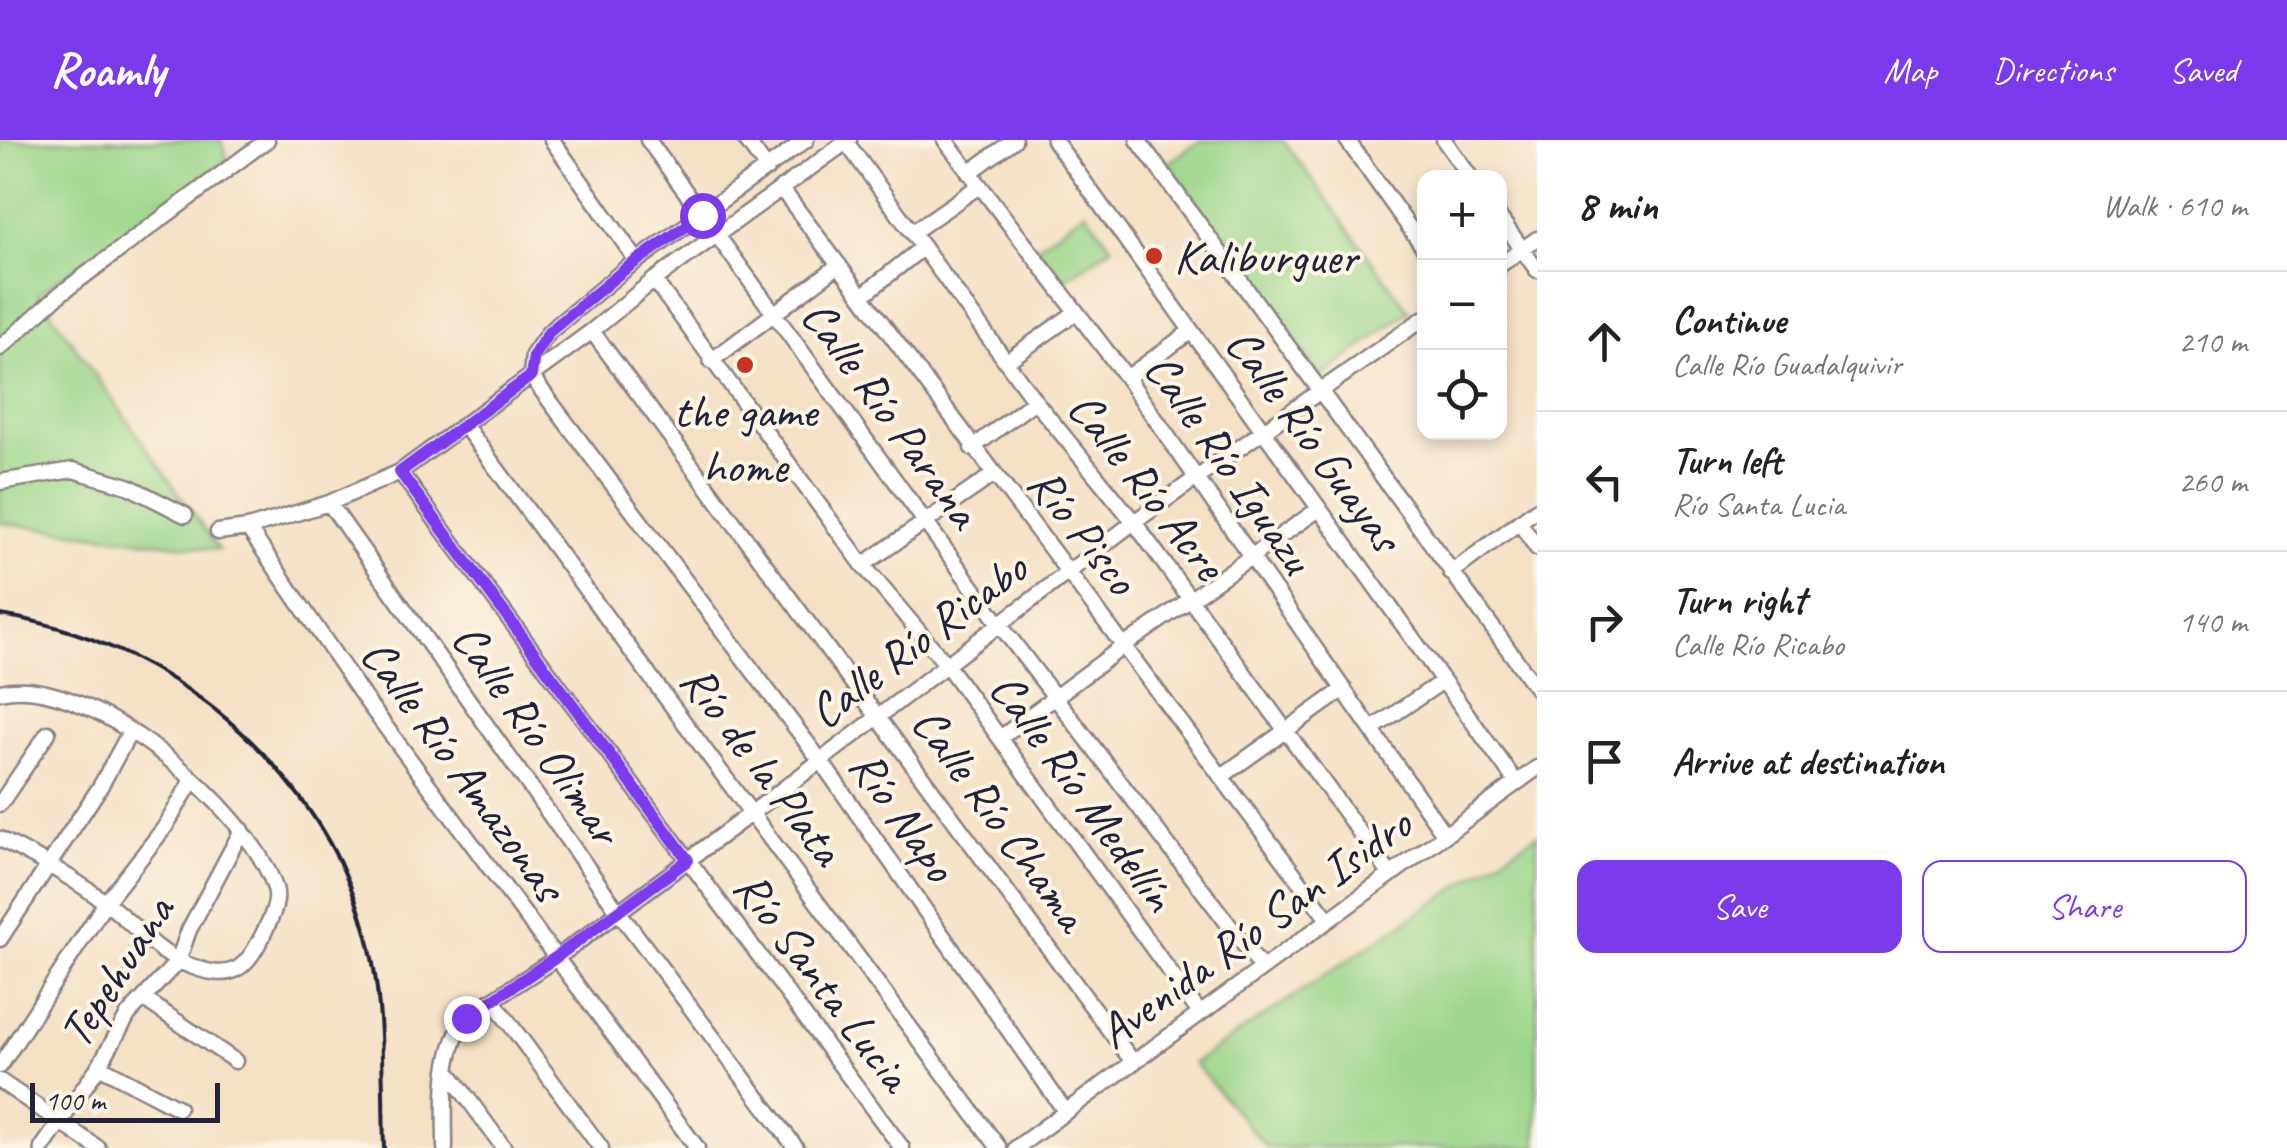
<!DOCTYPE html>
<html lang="en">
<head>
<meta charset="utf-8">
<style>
  :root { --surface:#fff; --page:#f6f6f6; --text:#222; --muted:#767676; --line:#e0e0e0; --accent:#7c3aed }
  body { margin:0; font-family:Caveat,sans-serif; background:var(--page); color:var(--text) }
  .controls { position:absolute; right:30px; top:30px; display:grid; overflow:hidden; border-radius:20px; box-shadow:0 5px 15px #0003 }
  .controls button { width:90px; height:90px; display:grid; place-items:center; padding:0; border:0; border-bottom:2px solid var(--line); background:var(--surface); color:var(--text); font:50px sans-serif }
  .scale { position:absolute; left:30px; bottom:25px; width:190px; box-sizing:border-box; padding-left:10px; border:5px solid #22223b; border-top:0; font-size:28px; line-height:35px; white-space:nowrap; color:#22223b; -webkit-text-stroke:8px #fcf5e5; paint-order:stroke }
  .stop { position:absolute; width:30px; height:30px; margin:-22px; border:8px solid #7c3aed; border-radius:50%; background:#fff }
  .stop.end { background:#7c3aed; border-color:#fff; box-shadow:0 2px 10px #0008 }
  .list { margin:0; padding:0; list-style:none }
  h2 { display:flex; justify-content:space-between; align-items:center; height:130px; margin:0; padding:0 40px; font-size:42px }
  h2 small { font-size:32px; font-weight:400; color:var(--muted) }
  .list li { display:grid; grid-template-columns:65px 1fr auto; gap:30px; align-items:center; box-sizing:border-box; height:140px; padding:0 40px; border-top:2px solid var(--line) }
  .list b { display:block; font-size:38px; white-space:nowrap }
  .list p { margin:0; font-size:32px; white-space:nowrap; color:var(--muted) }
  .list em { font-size:32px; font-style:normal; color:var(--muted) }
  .actions { display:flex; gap:20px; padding:30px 40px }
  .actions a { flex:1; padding:22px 0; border:2px solid var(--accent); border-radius:20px; text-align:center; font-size:35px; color:var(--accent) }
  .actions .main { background:var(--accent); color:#fff }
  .icon { flex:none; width:55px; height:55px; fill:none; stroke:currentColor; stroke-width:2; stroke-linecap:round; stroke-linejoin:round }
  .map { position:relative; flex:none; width:1537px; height:1008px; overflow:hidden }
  header { display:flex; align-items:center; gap:60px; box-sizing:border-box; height:140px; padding:0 50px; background:var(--accent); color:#fff }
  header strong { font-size:48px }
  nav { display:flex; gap:55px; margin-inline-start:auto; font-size:35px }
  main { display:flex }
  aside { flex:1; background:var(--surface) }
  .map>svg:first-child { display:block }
</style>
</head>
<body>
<header>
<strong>Roamly</strong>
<nav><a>Map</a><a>Directions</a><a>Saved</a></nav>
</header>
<main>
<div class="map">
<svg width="1537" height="1008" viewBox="0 0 1537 1008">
  <rect width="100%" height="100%" fill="#fcf5e5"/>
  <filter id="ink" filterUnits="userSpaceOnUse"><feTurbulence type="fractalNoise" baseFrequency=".01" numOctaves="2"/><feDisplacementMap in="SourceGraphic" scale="20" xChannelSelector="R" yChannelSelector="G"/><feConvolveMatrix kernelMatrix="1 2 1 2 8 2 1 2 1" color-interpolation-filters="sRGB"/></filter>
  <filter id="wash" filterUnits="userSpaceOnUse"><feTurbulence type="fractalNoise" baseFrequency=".0048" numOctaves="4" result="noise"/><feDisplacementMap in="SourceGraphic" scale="40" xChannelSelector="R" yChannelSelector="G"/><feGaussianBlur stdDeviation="2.25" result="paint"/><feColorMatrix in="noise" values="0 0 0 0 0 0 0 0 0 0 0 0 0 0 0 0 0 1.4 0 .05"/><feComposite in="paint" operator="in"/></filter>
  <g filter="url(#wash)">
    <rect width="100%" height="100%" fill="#f4e0c4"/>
    <!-- green -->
    <path fill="#9cd68a" stroke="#5f7c62" stroke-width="2.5" d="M0 0H221L228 20 38 154 219 410 0 383Z
      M1201 0H1283L1409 171 1321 238 1168 23Z
      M1085 71 1112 107 1063 141 1037 107Z
      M1537 694V1008H1267L1194 923Z"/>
  </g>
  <g filter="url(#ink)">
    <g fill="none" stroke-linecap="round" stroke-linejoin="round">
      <defs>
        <path id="minor" d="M552 0 637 121
          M648 0 1000 485 1261 827
          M746 0 767 29
          M806 0 624 130 549 192 533 215 531 236 820 620 1065 971
          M945 0 1127 238 1444 694
          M1054 0 1516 642
          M1138 0 1537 549
          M1347 0 1424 108
          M1444 0 1471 38
          M846 2 1035 261 1134 382 1390 734
          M969 33 1014 0
          M781 48 1327 778
          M1500 78 1537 130
          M913 92 979 46
          M1500 125 1537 99
          M654 140 863 425 946 524 1199 872
          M862 156 923 107
          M592 191 1133 922
          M0 208 60 154 267 0
          M711 221 839 125
          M1007 221 1075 173
          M1127 238 1191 191
          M465 286 999 1008
          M972 308 1035 261
          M400 332 902 1008
          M0 342 73 330 128 346 185 375
          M329 363 618 771 796 1008
          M1519 382 1537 408
          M248 388 365 559 697 1008
          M218 392 248 388 329 363 400 332 592 191 654 140 849 0
          M863 425 993 335
          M1451 433 1537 369
          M0 552C87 531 249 668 275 748 279 760 273 773 268 784 246 831 234 845 181 822 156 811 132 783 110 766 76 739 38 718 0 699
          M1372 589 1443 541
          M1000 598 1125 505 1319 369
          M1222 636 1344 549
          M0 664 48 593
          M0 799 100 647 130 592
          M144 859 235 921
          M493 861 601 1008
          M0 926 106 762 165 687 193 639
          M99 926 178 968
          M447 930 504 1008
          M0 941 98 1008
          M42 1008 99 926 128 875 178 821 189 790 242 690
          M445 1008C445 966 440 913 467 877L555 819 753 672 1134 382 1424 178
          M1016 1008 1537 628"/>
      </defs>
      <!-- minor casing -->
      <use href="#minor" stroke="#8b8180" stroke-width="19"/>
      <!-- minor -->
      <use href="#minor" stroke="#fff" stroke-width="14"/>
      <!-- rail -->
      <path stroke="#22223b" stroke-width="4" d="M0 475C165 499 320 626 365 789 385 859 382 936 384 1008"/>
    </g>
  </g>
  <g fill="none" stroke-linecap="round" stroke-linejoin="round" filter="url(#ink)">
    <!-- route -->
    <path stroke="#7c3aed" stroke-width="12" d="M466 878 555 818 688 720 400 332 531 236 534 215 549 192 624 130 702 75"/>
  </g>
  <!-- markers -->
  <g fill="#c8321e" stroke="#fcf5e5" stroke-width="4">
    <circle cx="1154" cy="116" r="10"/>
    <circle cx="745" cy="225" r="10"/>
  </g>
  <g text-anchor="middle" stroke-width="8" stroke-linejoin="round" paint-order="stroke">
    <!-- poi labels -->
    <g font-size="48" fill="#22223b" stroke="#fcf5e5" text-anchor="start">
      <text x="1174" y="133">Kaliburguer</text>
      <text x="745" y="287" text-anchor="middle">the game<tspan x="745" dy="55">home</tspan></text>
    </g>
    <!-- street labels -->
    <g font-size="48" fill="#22223b" stroke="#fcf5e5">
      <text transform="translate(892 273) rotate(54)" y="17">Calle Río Parana</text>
      <text transform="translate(1315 299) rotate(54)" y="17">Calle Río Guayas</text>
      <text transform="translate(1230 322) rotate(55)" y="17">Calle Río Iguazu</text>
      <text transform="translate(1148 345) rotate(52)" y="17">Calle Río Acre</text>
      <text transform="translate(1084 390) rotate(52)" y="17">Río Pisco</text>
      <text transform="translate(917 499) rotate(-37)" y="17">Calle Río Ricabo</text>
      <text transform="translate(538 593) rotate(55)" y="17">Calle Río Olimar</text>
      <text transform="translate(763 624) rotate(53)" y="17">Río de la Plata</text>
      <text transform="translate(464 629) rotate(54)" y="17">Calle Río Amazonas</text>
      <text transform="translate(1084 651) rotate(54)" y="17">Calle Río Medellín</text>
      <text transform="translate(904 675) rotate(55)" y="17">Río Napo</text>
      <text transform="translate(1001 678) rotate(54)" y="17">Calle Río Chama</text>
      <text transform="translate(1254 787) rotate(-36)" y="17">Avenida Río San Isidro</text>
      <text transform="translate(115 831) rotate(-57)" y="17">Tepehuana</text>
      <text transform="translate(824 840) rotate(53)" y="17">Río Santa Lucia</text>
    </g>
  </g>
</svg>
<div class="controls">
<button>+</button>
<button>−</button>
<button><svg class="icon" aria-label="locate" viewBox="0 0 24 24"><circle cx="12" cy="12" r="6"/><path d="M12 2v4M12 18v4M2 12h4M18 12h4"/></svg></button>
</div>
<div class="scale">100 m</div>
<div class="stop" style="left:702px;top:75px"></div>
<div class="stop end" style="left:466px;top:878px"></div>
</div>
<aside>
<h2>8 min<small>Walk · 610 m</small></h2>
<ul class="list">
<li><svg class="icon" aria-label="ahead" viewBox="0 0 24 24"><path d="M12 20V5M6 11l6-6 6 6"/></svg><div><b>Continue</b><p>Calle Río Guadalquivir</p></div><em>210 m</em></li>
<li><svg class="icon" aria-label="left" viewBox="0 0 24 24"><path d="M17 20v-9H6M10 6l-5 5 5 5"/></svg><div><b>Turn left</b><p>Río Santa Lucia</p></div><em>260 m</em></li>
<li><svg class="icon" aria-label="right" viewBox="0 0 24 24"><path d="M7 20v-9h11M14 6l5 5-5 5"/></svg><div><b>Turn right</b><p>Calle Río Ricabo</p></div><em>140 m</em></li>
<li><svg class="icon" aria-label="arrive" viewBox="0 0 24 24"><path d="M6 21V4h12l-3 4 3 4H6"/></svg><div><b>Arrive at destination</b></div></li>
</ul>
<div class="actions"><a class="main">Save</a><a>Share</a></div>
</aside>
</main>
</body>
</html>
